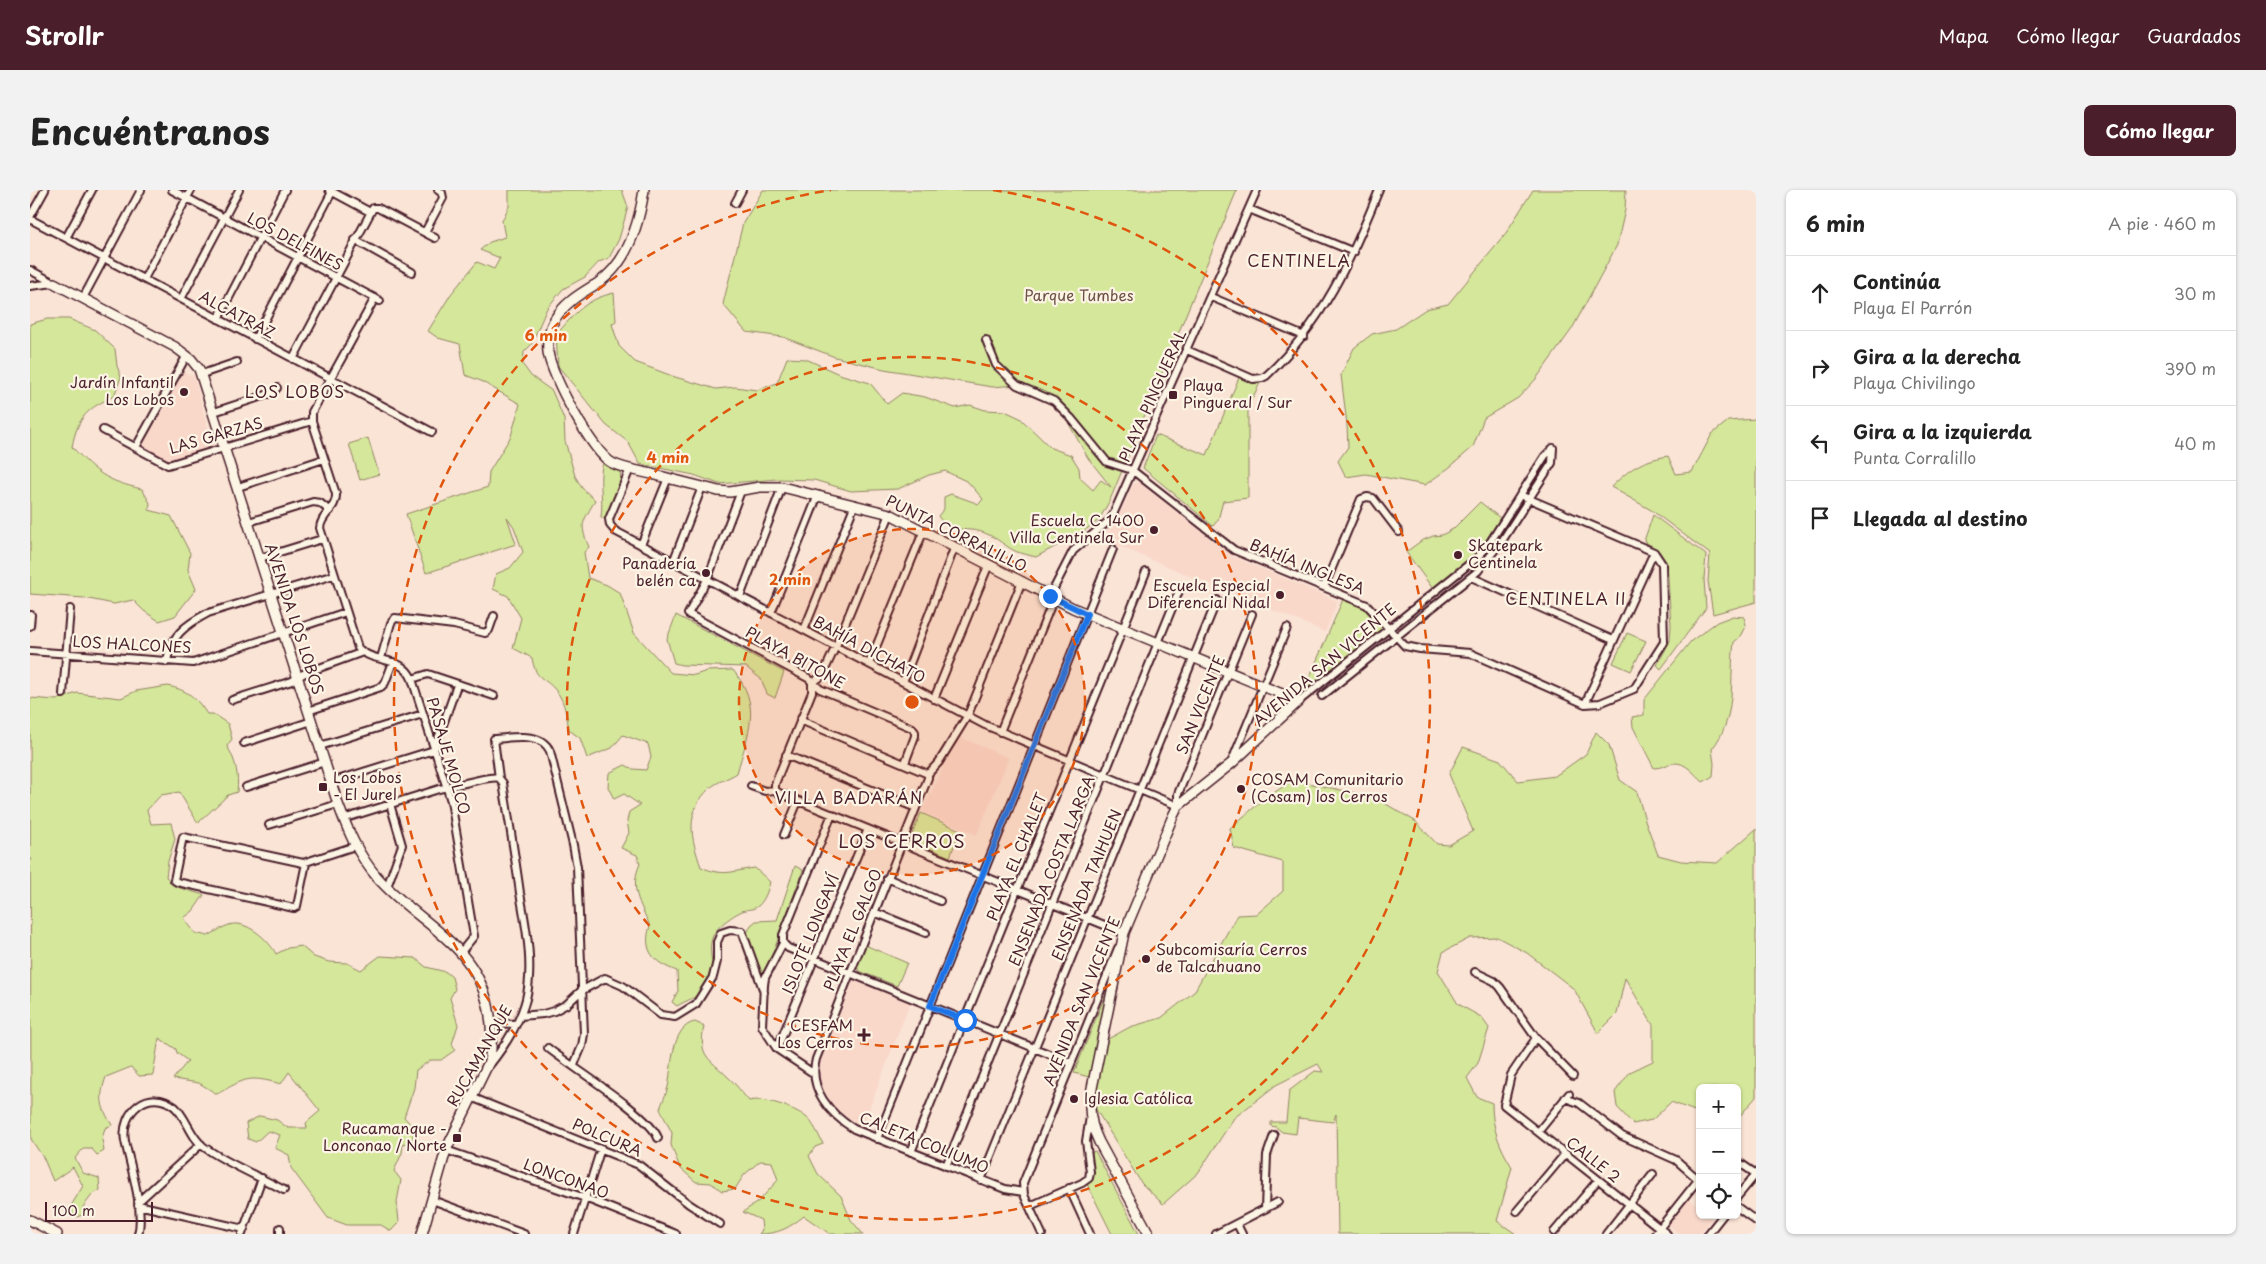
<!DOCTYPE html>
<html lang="es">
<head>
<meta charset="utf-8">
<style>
  :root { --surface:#fff; --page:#f2f2f2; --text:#222; --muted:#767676; --line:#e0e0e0; --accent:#4a1f2b }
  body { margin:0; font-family:"Playpen Sans",sans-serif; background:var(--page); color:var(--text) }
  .controls { position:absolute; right:15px; bottom:15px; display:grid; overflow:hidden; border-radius:8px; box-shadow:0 1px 4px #0004 }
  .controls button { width:45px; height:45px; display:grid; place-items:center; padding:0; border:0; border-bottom:1px solid var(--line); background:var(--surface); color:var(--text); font:25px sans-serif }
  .scale { position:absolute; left:15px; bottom:12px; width:108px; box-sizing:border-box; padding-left:5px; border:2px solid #4a1f2b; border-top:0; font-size:14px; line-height:18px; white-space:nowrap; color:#4a1f2b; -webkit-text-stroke:4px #fcf5e5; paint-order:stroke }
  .stop { position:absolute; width:15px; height:15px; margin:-11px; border:4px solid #1a73e8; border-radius:50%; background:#fff }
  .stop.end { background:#1a73e8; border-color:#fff; box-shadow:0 1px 5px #0008 }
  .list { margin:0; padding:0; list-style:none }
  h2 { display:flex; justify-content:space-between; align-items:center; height:65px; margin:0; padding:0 20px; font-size:21px }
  h2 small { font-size:16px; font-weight:400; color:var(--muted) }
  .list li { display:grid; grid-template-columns:32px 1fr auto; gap:15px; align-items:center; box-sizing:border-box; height:75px; padding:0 20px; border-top:1px solid var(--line) }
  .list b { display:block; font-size:19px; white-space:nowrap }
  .list p { margin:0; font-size:16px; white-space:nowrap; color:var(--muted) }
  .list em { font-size:16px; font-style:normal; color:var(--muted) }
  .icon { flex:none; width:28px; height:28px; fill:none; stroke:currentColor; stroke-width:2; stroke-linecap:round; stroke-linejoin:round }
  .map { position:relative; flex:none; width:1726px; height:1044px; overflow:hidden; border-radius:8px }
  header { display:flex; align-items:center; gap:30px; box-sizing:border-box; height:70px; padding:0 25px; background:var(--accent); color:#fff }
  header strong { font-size:24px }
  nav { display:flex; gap:28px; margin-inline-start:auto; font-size:18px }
  .intro { display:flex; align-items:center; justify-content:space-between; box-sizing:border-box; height:120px; padding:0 30px }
  h1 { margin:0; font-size:35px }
  .button { padding:12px 22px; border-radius:8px; background:var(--accent); color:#fff; font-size:18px; font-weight:700 }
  main { display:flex; gap:30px; padding:0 30px }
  aside { flex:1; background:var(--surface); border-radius:8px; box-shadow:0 1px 4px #0004 }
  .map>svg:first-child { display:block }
</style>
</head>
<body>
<header>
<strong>Strollr</strong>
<nav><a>Mapa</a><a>Cómo llegar</a><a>Guardados</a></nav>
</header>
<div class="intro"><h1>Encuéntranos</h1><a class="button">Cómo llegar</a></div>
<main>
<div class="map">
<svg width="1726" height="1044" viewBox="0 0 1726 1044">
  <rect width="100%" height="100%" fill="#fae4d5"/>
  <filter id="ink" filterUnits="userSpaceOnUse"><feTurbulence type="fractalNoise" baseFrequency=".02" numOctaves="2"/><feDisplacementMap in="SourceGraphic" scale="10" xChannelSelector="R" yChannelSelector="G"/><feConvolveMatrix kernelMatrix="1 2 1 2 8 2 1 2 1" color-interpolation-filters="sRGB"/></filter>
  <g filter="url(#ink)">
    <!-- built -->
    <path fill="#f9d8ca" d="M152 181 164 186 183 256 137 272 111 258Z
      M1108 292 1204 367 1308 411 1295 442 1086 355 1073 346 1085 334 1103 294Z
      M930 547 979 568 947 645 891 622 920 563Z
      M822 789 880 813 832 937 820 931 802 915 788 890 787 877Z
      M1658 1008 1670 1018V1025H1679L1682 1028 1669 1044H1649L1637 1034Z"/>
    <!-- green -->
    <path fill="#d5e79b" stroke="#908363" d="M479 0H592L598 17 589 49 579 68 569 72 555 87 533 99 517 118 501 155 494 162 493 175 501 186 522 201 534 229 535 251 545 286 552 298 565 310C554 332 548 332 559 357L554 362 558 388 577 395 590 403 604 443 641 483 665 485 677 481 703 480C733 516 718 543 707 583 698 589 688 591 680 598 654 622 661 648 671 677 694 687 702 681 725 678L740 692C738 700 735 710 728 716 724 720 715 719 710 722 702 726 691 734 686 741 671 760 693 785 677 799 668 807 657 810 647 816L642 812 648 801 647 781C624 773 612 761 620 736 610 713 599 698 610 674L607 665 591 658 599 643 597 631 599 622 610 615 594 604 584 609 578 597 579 583 595 575 603 579 616 580 621 567 618 554 593 545 582 558 557 568 550 548 539 540C537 528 535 512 527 502 515 486 506 492 502 468L483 458 491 428 478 406 463 399 466 384 480 378 493 362 484 337 477 327 486 354 396 383 376 324 458 297 459 282 481 246 490 214 451 191 435 185 430 154 408 148 398 141 421 104 447 72 464 79 470 68 450 60 460 52 475 47 472 31 479 16Z
      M733 0H1207L1080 310 1069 330 1054 341 1006 367C1000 365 993 364 987 362 976 357 967 348 957 344 938 335 921 346 908 326L914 319V307L921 304 949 314 953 309 938 292 915 281 899 285 868 299 821 301 784 290 747 289 689 294 664 285 610 274 598 252 576 235 528 176 526 145C545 123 556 109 584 103L586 131 582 134 589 156 605 172 645 187 686 199 705 197 727 200 747 193 757 168 776 169 809 184 840 193 857 214 872 203 895 207 925 218 940 215 955 220 975 221 990 228 1021 258 1041 265 1049 278 1050 288 1063 300 1071 290 1081 297 1058 268 1025 209 987 195 962 197 854 179 805 167 753 147 716 142 693 114 713 33Z
      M1503 0H1596L1595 20 1587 55 1542 139 1506 189 1488 208 1454 228 1443 257 1420 277 1395 295 1336 284 1316 287 1308 271 1318 257 1317 235 1311 185 1324 158 1342 144 1366 139 1396 119 1418 114 1474 46Z
      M17 129H39L65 140 85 159 87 176 91 187 84 206C57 219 48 226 42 257 67 283 76 291 112 299L120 313 119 320 141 326 160 363 158 380 166 399 145 426 129 431 114 421 103 410 84 414 54 408 0 404V134Z
      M1210 185 1230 193 1218 217V308L1193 311 1188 330 1183 336 1113 278 1126 245 1177 265Z
      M1726 229V412L1683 424 1678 391 1680 364 1621 320 1581 297C1601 278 1610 271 1638 266L1646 284 1662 282 1682 244 1698 231Z
      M338 248 349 284 330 290 319 254Z
      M574 271 590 281 591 291 575 329 571 327C574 309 567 285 574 271Z
      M1450 312 1470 328 1451 358 1403 399 1376 362 1391 351 1403 346 1412 345 1423 339Z
      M1623 325 1676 365 1674 389 1676 418 1631 479 1627 475 1640 451 1641 435 1637 373 1629 361 1614 351Z
      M1314 407 1342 420 1356 438 1272 505Z
      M646 425 754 482 745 508 737 504 731 489 716 477 652 475 644 473 637 449Z
      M1703 426 1714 427 1716 435 1709 448 1704 452C1699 491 1708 526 1682 559L1684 574 1683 586 1673 592C1664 584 1656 572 1644 573 1637 574 1632 578 1624 578L1603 537 1602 527 1614 525V510L1661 451 1687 432Z
      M1597 443 1616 451 1601 481 1583 473Z
      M138 496C157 500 166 507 177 524H183L198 534 202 549 197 556C206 571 209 585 207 602L198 605 168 633 149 602 131 605 117 620 121 634 141 633 145 649 138 671 136 687 150 698 174 705 163 721 154 728 165 743 178 746C184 743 192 737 199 735 216 729 239 750 246 764L258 758 271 756 284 767 299 772 317 773 331 780 350 766 385 768 396 777 416 782 422 787 425 799 420 808 428 835 422 854 425 860 411 870H401L386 880 384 898 374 927 384 938 382 955 373 953 372 963 364 981 371 990 367 1012 369 1032 361 1041 351 1035H317L298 1028 261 978 259 965 245 958 250 945 238 941 226 952 218 949 216 933 230 926 247 930 258 938H277L276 933 290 921 259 882 251 894C218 885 216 888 187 904L169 893 143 889 158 871 147 863 146 859 129 848 123 885 109 886 101 877 76 887C69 907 70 916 82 935L75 938 72 949 74 961 67 965 62 959H53L45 968 53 983 69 988 70 1000 62 1005 53 1017V1025L46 1027 39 1019 53 996 43 977 23 991 14 969 1 949 0 508 26 510 47 503 91 508 106 501Z
      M1566 542 1579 555 1590 590 1607 602 1615 630 1628 665 1651 671 1687 673 1726 639V907L1709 927 1707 898H1670V923L1641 912 1622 930 1603 934 1587 917 1585 902 1600 882 1623 871V835L1595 788 1587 824 1568 843 1544 799 1497 763 1467 747 1440 748 1413 762 1408 781 1428 814 1451 827 1459 838 1448 873 1437 888 1447 907 1462 913C1462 938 1469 956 1482 977L1467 1031 1486 1044H1308L1306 924 1303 932 1268 928 1266 944 1252 942 1246 937 1241 936V932H1256L1259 901 1285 881 1293 882 1288 874 1246 895 1204 928 1168 983 1133 1014 1112 994 1060 910 1078 849 1100 837 1131 828 1164 802 1207 725 1227 724 1253 701V672L1204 658 1200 638 1233 610 1263 590 1344 607 1385 631 1407 654 1419 655 1443 641 1419 584 1433 557 1470 570 1488 591 1525 586 1556 564Z
      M891 623 930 640 920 667 882 651 881 647Z
      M765 676 773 680 735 785H730L724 764 720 760 716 745 721 735 726 731 747 730Z
      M835 755 877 773 867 796 829 781 827 776Z
      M1079 796 1059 887 1044 883Z
      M665 832 674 836C668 867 679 868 698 887 706 894 712 903 719 911 734 907 763 917 776 927 783 932 789 946 793 954L785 957 779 966 788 984 811 1006 821 1030 833 1044H800L774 1026C759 1038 748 1044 729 1044L732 1040 731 1030 713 1022 729 1011 748 990 742 972 730 971 714 985 705 999 692 1001 681 993 666 992 650 978 641 955 642 943 630 919C632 912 636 905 638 897 642 878 641 836 665 832Z
      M1065 961 1109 1044H1082L1057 994C1067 984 1063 976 1060 963Z"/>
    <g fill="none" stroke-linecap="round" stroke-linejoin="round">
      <defs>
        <path id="street" d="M142 0 350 111
          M299 0 340 22
          M705 13 712 0
          M1219 19 1324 62
          M0 27 15 0
          M0 29 402 242
          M395 42 413 8 412 3 408 0
          M36 48 62 0
          M325 50 382 82
          M0 80 24 93
          M114 89 161 0
          M0 96 24 93
          M1181 107 1274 146
          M53 108 111 0
          M345 108 282 222V231L306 304C307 319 291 324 290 338L328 458C343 474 372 465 382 489L421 611 444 746 431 762
          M151 109 209 0
          M188 129 255 0
          M225 149 302 2
          M956 150 966 175 987 195 1024 211 1041 228 1077 272 1102 280 1204 360 1337 415 1375 456 1390 459 1440 463 1555 514 1570 513 1604 499 1634 452 1632 374 1624 362 1490 305
          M1157 160 1223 189 1232 188 1236 186C1293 133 1321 70 1349 0
          M263 169 343 18H348L405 48
          M172 184 207 172
          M184 222 242 203 247 198
          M73 240 138 275 282 231
          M106 257 157 165
          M600 279 579 329 580 335 585 341 955 535 1148 616
          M208 297 294 269
          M711 301 677 390 658 424 778 488 790 499 882 538 885 542V546L875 573
          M219 332 283 312 290 313 300 321
          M611 355 638 288
          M230 368 292 349
          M643 372 672 297
          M1441 387 1583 450
          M992 391 938 525 909 572 898 584V588L786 869C778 899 800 924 824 939L975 999 993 1002
          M1294 397 1331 309 1337 307 1343 308 1369 342
          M1020 406 1043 361 1081 329 1227 0
          M710 407 752 297
          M741 423 788 305
          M0 436 1 425
          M774 440 825 314
          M0 461 163 473 316 422
          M351 468 361 433 365 428 424 435 455 443 459 440 464 426
          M137 472C140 446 155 435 178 423L304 385
          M839 474 894 340
          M382 489 398 484 464 506
          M873 492 925 356
          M782 493 792 486 806 456 860 324
          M33 504 40 419
          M1292 506 1448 381 1472 351 1522 273 1523 258
          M904 509 959 374
          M202 510 262 491 273 484 333 462
          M1269 511 1448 367 1459 354 1515 266 1523 258
          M1555 514 1624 362
          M278 521 351 497 355 493 363 472
          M770 530 898 584
          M970 542 1024 408
          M214 553 282 531
          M290 556 393 524
          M756 565 886 618
          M1202 571 1257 438
          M301 592 404 560 427 495
          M721 596 735 601 745 600 749 603 1094 743 1093 746
          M216 597 295 572
          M745 600V594L782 502V493
          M1148 616V604L1222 424
          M313 629 409 599C422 597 460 585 469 588
          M239 635 308 614
          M754 645 768 611
          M276 673 267 716 264 718 147 692 144 690 153 647 273 673 325 656
          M857 688 910 711
          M357 697 372 655 360 614
          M844 722 896 743
          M753 753 758 758 1041 873
          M1445 782 1464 791 1470 797 1506 848 1481 885 1474 915 1637 1044
          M490 826 513 824 524 821 537 814 551 801 575 788 593 796 631 825 645 827 666 814 683 787 687 771V752L691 743 700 740 712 741 734 802
          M461 833 485 834
          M1506 848 1543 886
          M518 858C540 876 620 925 628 948
          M747 859 838 639
          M459 876C474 857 490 833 496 809 504 775 496 737 490 703 485 666 479 630 473 593L469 588 464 549C482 548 511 541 520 561L543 655 547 677 554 844 552 856 544 875
          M783 883 747 859 732 836 734 795 735 788 753 753V745L802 624
          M441 907 609 975 659 1014 690 1034
          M1535 908 1549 913 1592 946 1646 970 1670 991
          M1508 942 1539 904
          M847 949 1083 359
          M416 960 555 1008 646 1044
          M881 962 1116 382
          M1707 971 1726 984
          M916 976 1151 396
          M951 990 1187 410
          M1039 998 1060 1044
          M1707 1007 1726 984
          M402 1010 494 1044
          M108 1012 171 954
          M108 1015 214 1039
          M1000 1016 1052 993 1059 988 1060 982 1056 951 1060 927
          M1707 1017 1726 1031
          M1235 1019 1237 965 1244 945
          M1487 1021 1535 964
          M1207 1034 1212 1044
          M250 1038V1044
          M1524 1042 1568 990
          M108 1044C115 1021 100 975 95 951 90 922 119 896 145 917 157 928 160 947 174 957 198 974 228 986 254 1000
          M212 1044 232 988
          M544 1044 571 958
          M1012 1044 994 1005 993 993 1088 758
          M1186 1044 1248 1012
          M1576 1044 1623 984
          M1625 1044 1668 990
          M1678 1044 1693 1025"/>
        <path id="secondary" d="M614 0C609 34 598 73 568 93 552 103 535 112 525 129 519 139 517 151 518 162 521 185 562 262 582 273 594 279 609 281 622 284 644 290 666 295 688 301L700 302 730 297H752L860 324 1043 418 1269 511 1202 573 1148 616 1143 626 1094 743 1061 903C1058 921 1061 936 1069 952L1119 1044
          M24 93 145 157 161 169 169 179 308 614C318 641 328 665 347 687 387 733 443 751 458 815 462 833 463 853 459 872L416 960 392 1044
          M0 1030 27 1044"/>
      </defs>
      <!-- street casing -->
      <use href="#street" stroke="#4a1f2b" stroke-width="10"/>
      <!-- secondary casing -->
      <use href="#secondary" stroke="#4a1f2b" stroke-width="12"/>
      <!-- street -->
      <use href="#street" stroke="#fcf5e5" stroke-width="6"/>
      <!-- secondary -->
      <use href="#secondary" stroke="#fcf5e5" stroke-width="9"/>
    </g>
  </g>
  <g fill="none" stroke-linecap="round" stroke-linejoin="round" filter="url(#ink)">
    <!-- route -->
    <path stroke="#1a73e8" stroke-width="6" d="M935 830 900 816 1057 424 1020 406"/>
  </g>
  <!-- distance rings -->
  <circle cx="882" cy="512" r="173" fill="#e0560e" fill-opacity=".12"/>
  <g fill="none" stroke="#e0560e" stroke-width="2.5" stroke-dasharray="9 6">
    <circle cx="882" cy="512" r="173"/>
    <circle cx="882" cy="512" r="345"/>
    <path d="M963 0A518 518 0 1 1 801 0"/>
  </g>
  <!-- markers -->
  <g fill="#4a1f2b" stroke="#fcf5e5" stroke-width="2">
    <circle cx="154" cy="202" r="5"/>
    <rect x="1138" y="200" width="10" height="10" rx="2.5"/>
    <circle cx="1124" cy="340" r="5"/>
    <circle cx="1428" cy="365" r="5"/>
    <circle cx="676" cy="383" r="5"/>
    <circle cx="1250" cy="405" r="5"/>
    <rect x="288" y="592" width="10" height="10" rx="2.5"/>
    <circle cx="1211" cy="599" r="5"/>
    <circle cx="1116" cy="769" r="5"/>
    <path d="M831.5 837.5h5v5h5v5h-5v5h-5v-5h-5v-5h5z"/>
    <circle cx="1044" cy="909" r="5"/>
    <rect x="422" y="943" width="10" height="10" rx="2.5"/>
  </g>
  <g text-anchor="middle" stroke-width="4.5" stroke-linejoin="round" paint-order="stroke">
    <!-- street labels -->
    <g font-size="15" fill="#4a1f2b" stroke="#fcf5e5">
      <text transform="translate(265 52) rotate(28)" y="5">LOS DELFINES</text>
      <text transform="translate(207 125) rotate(28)" y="5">ALCATRAZ</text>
      <text transform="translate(1123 206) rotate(-66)" y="5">PLAYA PINGUERAL</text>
      <text transform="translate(186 246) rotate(-16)" y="5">LAS GARZAS</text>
      <text transform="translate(926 344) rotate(26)" y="5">PUNTA CORRALILLO</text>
      <text transform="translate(1277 377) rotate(22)" y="5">BAHÍA INGLESA</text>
      <text transform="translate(264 429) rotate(72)" y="5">AVENIDA LOS LOBOS</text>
      <text transform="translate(102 455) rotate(3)" y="5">LOS HALCONES</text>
      <text transform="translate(839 460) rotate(28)" y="5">BAHÍA DICHATO</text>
      <text transform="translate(765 468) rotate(29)" y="5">PLAYA BITONE</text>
      <text transform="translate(1295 475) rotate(-40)" y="5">AVENIDA SAN VICENTE</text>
      <text transform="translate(1171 515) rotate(-68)" y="5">SAN VICENTE</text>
      <text transform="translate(418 566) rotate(74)" y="5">PASAJE MOLCO</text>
      <text transform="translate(987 667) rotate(-68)" y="5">PLAYA EL CHALET</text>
      <text transform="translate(1022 681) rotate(-68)" y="5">ENSENADA COSTA LARGA</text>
      <text transform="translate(1057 695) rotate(-68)" y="5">ENSENADA TAIHUEN</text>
      <text transform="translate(823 740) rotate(-68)" y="5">PLAYA EL GALGO</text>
      <text transform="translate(781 744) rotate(-68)" y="5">ISLOTE LONGAVÍ</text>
      <text transform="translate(1052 811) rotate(-68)" y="5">AVENIDA SAN VICENTE</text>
      <text transform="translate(450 866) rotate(-60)" y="5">RUCAMANQUE</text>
      <text transform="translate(577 948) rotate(23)" y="5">POLCURA</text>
      <text transform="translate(894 953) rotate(22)" y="5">CALETA COLIUMO</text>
      <text transform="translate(1563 970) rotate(38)" y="5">CALLE 2</text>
      <text transform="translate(536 989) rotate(20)" y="5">LONCONAO</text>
    </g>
    <!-- park labels -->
    <g font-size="15" fill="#6d5147" stroke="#fcf5e5">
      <text x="1049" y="111">Parque Tumbes</text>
    </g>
    <!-- poi labels -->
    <g font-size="15" fill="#4a1f2b" stroke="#fcf5e5" text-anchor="end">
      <text x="144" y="198">Jardín Infantil<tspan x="144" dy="17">Los Lobos</tspan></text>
      <text x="1153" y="201" text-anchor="start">Playa<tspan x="1153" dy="17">Pingueral / Sur</tspan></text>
      <text x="1114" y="336">Escuela C 1400<tspan x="1114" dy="17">Villa Centinela Sur</tspan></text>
      <text x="1438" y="361" text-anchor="start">Skatepark<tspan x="1438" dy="17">Centinela</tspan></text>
      <text x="666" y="379">Panadería<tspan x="666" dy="17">belén ca</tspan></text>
      <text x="1240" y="401">Escuela Especial<tspan x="1240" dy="17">Diferencial Nidal</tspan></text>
      <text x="303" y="593" text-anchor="start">Los Lobos<tspan x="303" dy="17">- El Jurel</tspan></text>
      <text x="1221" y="595" text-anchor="start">COSAM Comunitario<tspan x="1221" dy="17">(Cosam) los Cerros</tspan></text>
      <text x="1126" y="765" text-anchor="start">Subcomisaría Cerros<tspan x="1126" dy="17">de Talcahuano</tspan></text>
      <text x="823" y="841">CESFAM<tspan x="823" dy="17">Los Cerros</tspan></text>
      <text x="1054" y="914" text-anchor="start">Iglesia Católica</text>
      <text x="417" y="944">Rucamanque -<tspan x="417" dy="17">Lonconao / Norte</tspan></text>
    </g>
    <!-- neighbourhood labels -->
    <g font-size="16" letter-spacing="1" fill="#4a1f2b" stroke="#fcf5e5">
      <text x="1269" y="77">CENTINELA</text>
      <text x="265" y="208">LOS LOBOS</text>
      <text x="1536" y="415">CENTINELA II</text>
      <text x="819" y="614">VILLA BADARÁN</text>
    </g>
    <!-- quarter labels -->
    <g font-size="18" letter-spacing="1" fill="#4a1f2b" stroke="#fcf5e5">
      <text x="872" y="658">LOS CERROS</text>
    </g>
  </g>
  <circle cx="882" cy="512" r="8" fill="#e0560e" stroke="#fcf5e5" stroke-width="2.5"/>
  <g font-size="15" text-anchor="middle" font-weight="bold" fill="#e0560e" stroke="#fcf5e5" stroke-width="4.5" stroke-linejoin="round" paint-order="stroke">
    <text x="516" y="151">6 min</text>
    <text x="638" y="273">4 min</text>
    <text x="760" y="395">2 min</text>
  </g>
</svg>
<div class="controls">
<button>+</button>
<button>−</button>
<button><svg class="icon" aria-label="locate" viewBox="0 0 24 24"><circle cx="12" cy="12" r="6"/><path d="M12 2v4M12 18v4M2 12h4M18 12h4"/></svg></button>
</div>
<div class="scale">100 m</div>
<div class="stop" style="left:935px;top:830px"></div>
<div class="stop end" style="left:1020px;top:406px"></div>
</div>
<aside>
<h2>6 min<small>A pie · 460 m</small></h2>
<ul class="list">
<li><svg class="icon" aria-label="ahead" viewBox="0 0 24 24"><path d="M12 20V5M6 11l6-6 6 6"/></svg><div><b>Continúa</b><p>Playa El Parrón</p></div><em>30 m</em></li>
<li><svg class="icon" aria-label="right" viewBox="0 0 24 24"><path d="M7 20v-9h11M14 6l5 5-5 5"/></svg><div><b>Gira a la derecha</b><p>Playa Chivilingo</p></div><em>390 m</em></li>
<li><svg class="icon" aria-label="left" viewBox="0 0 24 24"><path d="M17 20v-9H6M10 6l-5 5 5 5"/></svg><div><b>Gira a la izquierda</b><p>Punta Corralillo</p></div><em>40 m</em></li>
<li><svg class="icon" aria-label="arrive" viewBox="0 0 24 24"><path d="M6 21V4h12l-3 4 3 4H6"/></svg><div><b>Llegada al destino</b></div></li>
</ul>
</aside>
</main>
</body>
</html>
